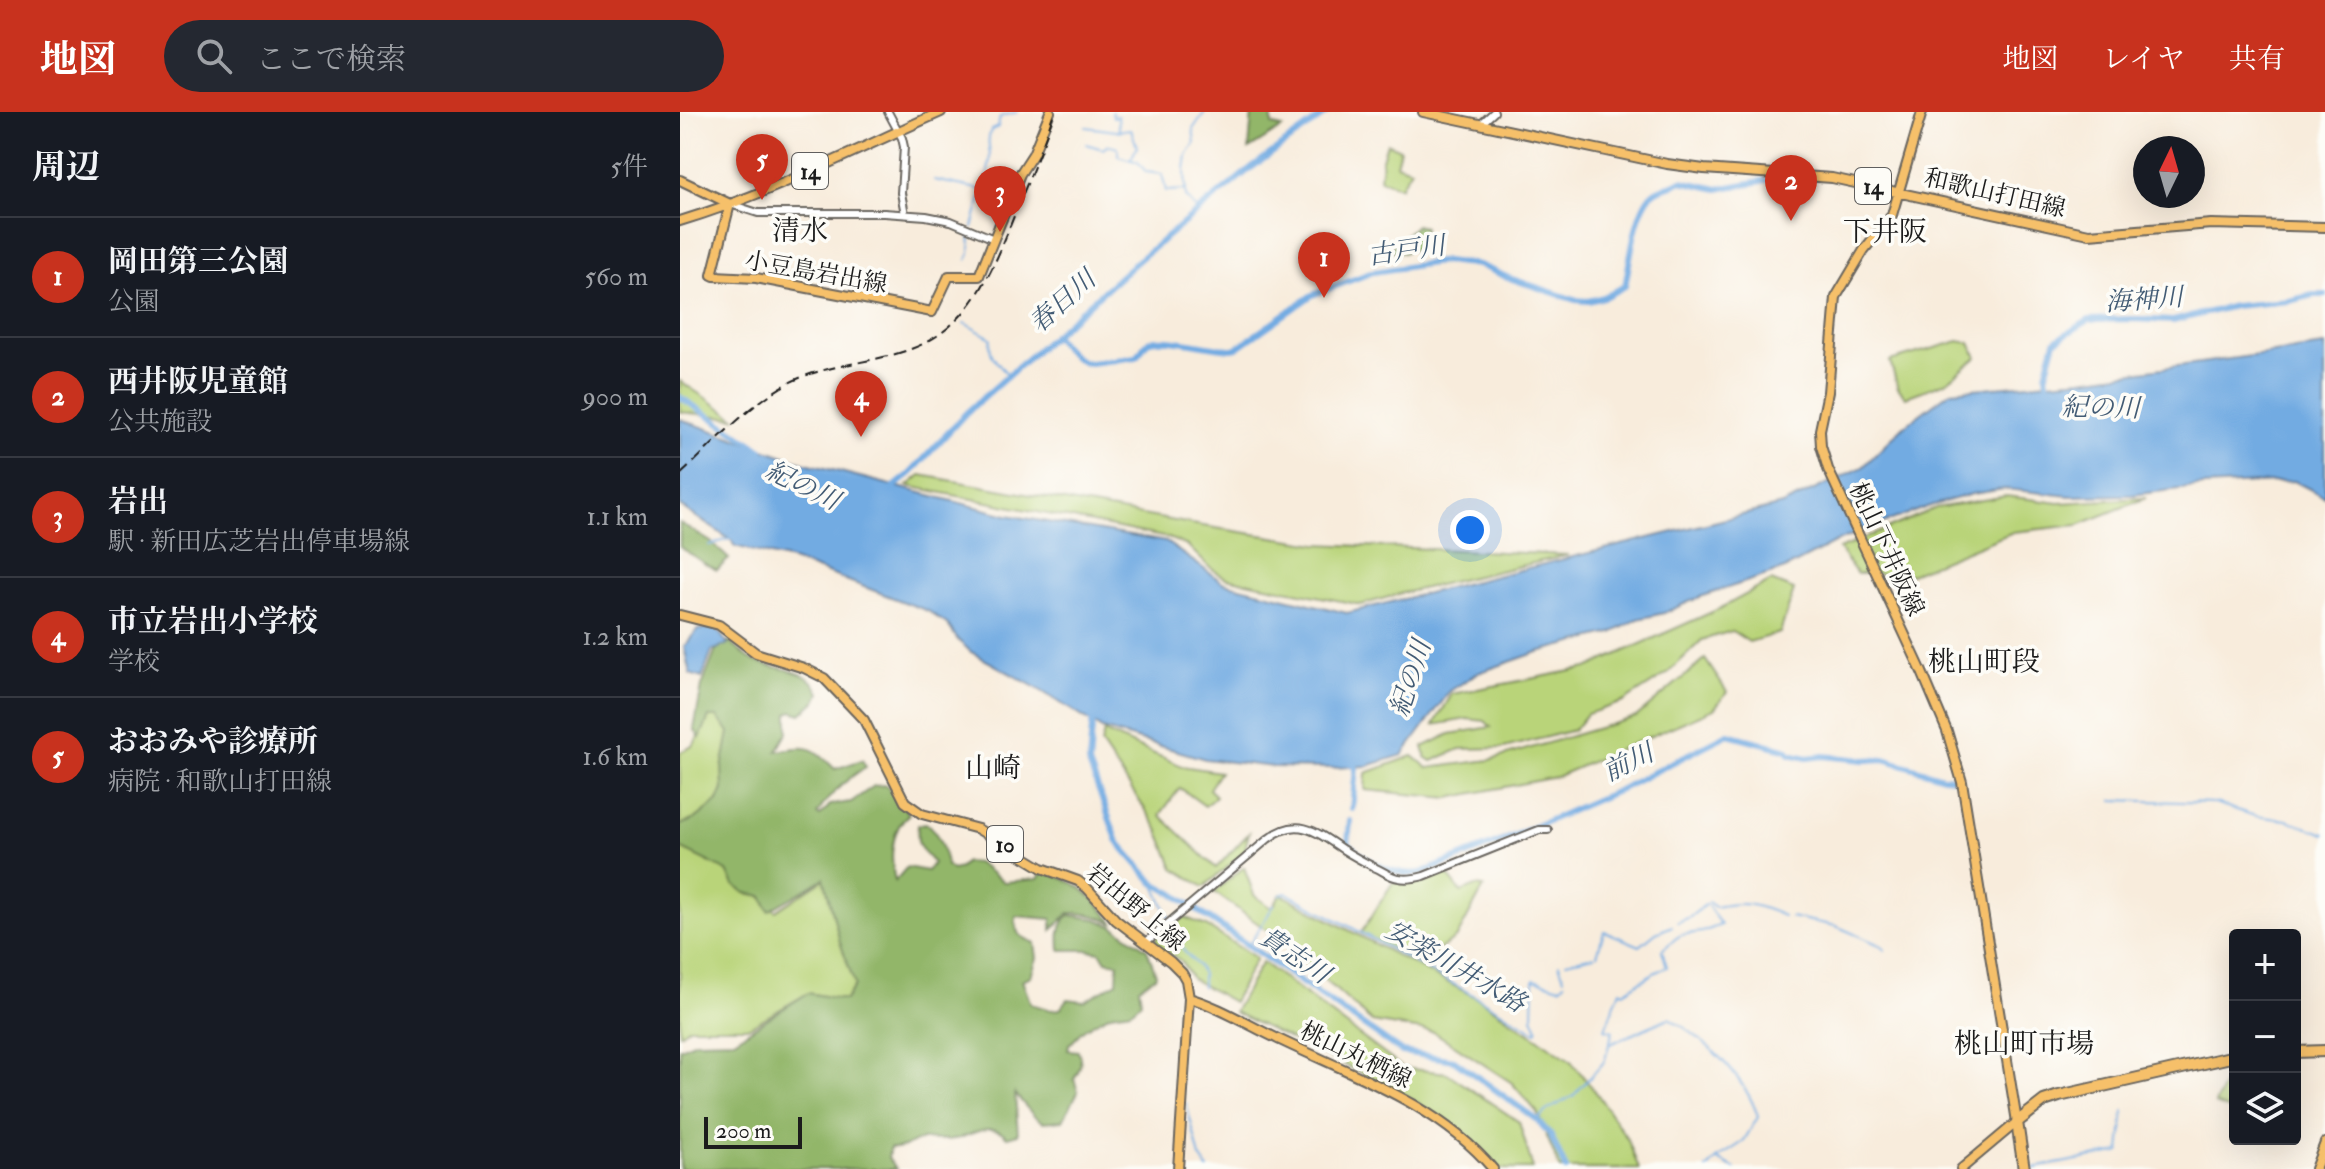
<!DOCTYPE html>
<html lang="ja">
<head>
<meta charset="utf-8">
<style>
  :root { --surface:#171b24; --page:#242831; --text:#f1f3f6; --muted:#9ea1a6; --line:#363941; --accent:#c8321e }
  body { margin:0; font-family:"IM FELL Double Pica","Noto Serif JP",serif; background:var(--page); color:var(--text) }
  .controls { position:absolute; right:24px; bottom:24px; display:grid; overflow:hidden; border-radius:8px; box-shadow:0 8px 32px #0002 }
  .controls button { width:72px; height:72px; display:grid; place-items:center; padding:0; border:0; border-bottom:2px solid var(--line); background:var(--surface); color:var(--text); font:40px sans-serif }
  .compass { position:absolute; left:1453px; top:24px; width:72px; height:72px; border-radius:50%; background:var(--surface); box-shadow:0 8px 32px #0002; rotate:5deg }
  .scale { position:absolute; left:24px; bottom:20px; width:98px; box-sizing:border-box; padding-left:8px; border:4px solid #1c1c1c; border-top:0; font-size:22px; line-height:28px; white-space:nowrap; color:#1c1c1c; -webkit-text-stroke:6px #fdfcf7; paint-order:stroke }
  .you { position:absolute; left:790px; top:418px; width:28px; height:28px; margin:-20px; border:6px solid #fff; border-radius:50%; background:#1a73e8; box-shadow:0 0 0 12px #1a73e833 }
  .badge { display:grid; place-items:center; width:52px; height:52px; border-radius:50%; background:var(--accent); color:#fff; font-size:26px; font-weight:700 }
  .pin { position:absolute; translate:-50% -66px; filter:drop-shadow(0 2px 4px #0008) }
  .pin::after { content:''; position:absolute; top:42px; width:28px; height:24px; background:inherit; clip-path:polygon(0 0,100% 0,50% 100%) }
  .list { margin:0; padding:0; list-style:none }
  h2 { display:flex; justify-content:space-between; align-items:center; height:104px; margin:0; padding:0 32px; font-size:34px }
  h2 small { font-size:26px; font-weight:400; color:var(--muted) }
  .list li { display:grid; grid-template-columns:52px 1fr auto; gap:24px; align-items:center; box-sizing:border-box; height:120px; padding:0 32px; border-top:2px solid var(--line) }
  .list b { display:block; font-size:30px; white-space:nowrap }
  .list p { margin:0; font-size:26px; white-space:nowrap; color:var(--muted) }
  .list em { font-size:26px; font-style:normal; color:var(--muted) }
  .icon { flex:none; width:44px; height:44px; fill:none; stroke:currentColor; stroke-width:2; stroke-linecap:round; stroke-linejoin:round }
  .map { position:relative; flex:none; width:1645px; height:1057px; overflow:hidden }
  header { display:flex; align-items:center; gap:48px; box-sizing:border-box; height:112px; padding:0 40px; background:var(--accent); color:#fff }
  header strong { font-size:38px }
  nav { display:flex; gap:44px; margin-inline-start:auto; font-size:28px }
  .search { width:560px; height:72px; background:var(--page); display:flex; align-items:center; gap:20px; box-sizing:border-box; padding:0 28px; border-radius:44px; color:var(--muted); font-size:30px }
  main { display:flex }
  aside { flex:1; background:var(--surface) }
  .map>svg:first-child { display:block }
</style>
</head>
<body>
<header>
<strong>地図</strong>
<div class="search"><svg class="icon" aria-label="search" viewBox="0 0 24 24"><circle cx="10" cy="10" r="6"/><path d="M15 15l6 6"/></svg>ここで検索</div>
<nav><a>地図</a><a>レイヤ</a><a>共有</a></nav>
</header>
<main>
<aside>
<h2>周辺<small>5件</small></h2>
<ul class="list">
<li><span class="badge">1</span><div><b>岡田第三公園</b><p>公園</p></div><em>560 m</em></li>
<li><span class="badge">2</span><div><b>西井阪児童館</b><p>公共施設</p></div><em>900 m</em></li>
<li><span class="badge">3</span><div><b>岩出</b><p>駅 · 新田広芝岩出停車場線</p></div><em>1.1 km</em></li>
<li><span class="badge">4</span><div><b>市立岩出小学校</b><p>学校</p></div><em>1.2 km</em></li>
<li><span class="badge">5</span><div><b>おおみや診療所</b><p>病院 · 和歌山打田線</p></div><em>1.6 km</em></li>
</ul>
</aside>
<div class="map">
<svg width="1645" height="1057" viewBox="0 0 1645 1057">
  <rect width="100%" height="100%" fill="#fdfcf7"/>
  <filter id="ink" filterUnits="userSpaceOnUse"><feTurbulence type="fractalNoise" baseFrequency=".0125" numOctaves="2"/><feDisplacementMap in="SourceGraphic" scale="16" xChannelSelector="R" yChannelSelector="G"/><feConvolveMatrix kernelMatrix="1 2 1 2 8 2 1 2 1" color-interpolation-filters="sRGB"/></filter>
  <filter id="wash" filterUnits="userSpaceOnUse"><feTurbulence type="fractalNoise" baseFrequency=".006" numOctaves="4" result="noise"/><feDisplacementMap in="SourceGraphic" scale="32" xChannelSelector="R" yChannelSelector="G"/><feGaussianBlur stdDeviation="1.8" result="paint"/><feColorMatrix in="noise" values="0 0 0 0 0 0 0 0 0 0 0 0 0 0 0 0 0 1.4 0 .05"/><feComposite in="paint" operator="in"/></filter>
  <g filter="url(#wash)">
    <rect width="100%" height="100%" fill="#f8ecdc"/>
    <!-- green -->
    <path fill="#b9d479" stroke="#6a784a" stroke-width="2" d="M707 31 720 37 716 52 731 57 720 75 700 67 702 47Z
      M1279 229 1290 231 1297 245 1266 270 1226 285 1218 276 1210 249Z
      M0 269 56 306 0 300Z
      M241 363 523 414 637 432 888 443 723 481 681 493 546 466 529 455 508 434 488 426 228 374Z
      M1326 384 1379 391 1466 386 1398 413 1333 420 1231 462H1177L1159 437 1256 396Z
      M1091 469 1114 478 1100 521 1069 530 1052 519 1022 528 987 562 943 590 907 602 894 618 824 636 780 637 752 649 746 645 743 635 770 622 811 615 805 609 787 607 754 613 772 582 907 556 1041 496Z
      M1025 547 1047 580 1034 597 876 665 769 686 685 678 686 661 733 644 748 656 810 648 956 605Z
      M41 600 61 625 48 679 3 724 52 757 96 799 152 762 175 873 166 888 128 881 69 915H9L0 922V640L13 634 29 605Z
      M424 620 502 654 540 660 529 677 536 684 525 694 500 676 480 703 536 756 569 721 564 741 524 775 494 756 477 715 421 632Z
      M564 755 574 783 592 796 601 782 799 887 890 948 918 983 948 1028 959 1057H880L857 1000 832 971 754 920 692 910 598 826 534 780Z
      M766 761 781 780 796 774 804 775 777 825 740 851 681 821 713 770 735 769Z
      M504 805 526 814 576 846 553 890 512 867 501 849 475 832V827Z
      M582 850 723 956 767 961 839 1010 853 1057H816C774 1006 718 978 659 950 624 934 589 917 554 900Z
      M1546 968 1555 972V1000L1535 992Z"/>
    <!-- forest -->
    <path fill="#92b669" stroke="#576942" stroke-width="2" d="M572 0H592V13L602 16 569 37Z
      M736 113 744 115 741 138H728L724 141 713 139 711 136Z
      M0 411 31 430 49 447 37 458 25 452 0 435Z
      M49 529C56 536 65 544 74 549 97 559 128 554 140 581L137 588 121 602 112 599 108 601V620L97 639C131 633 130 633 155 657L182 648 186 655C167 667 149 683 137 702L140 704 150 693 171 690 194 674 206 673 229 702C210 717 210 748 215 769L227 755 247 759 253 751C240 734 236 737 238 713L246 711C259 721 264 737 266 753L272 758 280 756 285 750 297 751 324 770 358 767 362 760C403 770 409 782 435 812 420 803 405 801 389 801L372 818V807L336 804C335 823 339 824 355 831L357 846 351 864 342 868 351 892 371 898 380 897 388 887 404 889 437 870 438 851 426 849 420 840 407 838H380C379 823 378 814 389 803L416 807 433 814 467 837 476 862 475 865 459 875 461 889C450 904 446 898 431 902 426 904 407 915 402 919 395 925 397 928 389 932L388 938 398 939C403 951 400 957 394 967L398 980 383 1008 363 1010 354 1004 335 982 338 1022 327 1025C314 1009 295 1021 280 1026 266 1030 254 1026 241 1028 234 1028 230 1034 223 1035 219 1036 215 1036 210 1036L208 1046 217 1057H0V936L16 929 54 928 128 881 165 888 175 873 160 830 144 766C127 778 107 787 89 799L82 784 66 781 54 773 47 759 0 736V713L15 707 38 689 43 677 42 656 49 620 37 605H29L20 626 14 617 22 574 37 535Z"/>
    <!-- water -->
    <path fill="#72abe2" stroke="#47647f" stroke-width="2" d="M1645 234V385L1614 369 1524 374 1452 383 1390 384 1325 377 1292 382 1250 394 1195 414 1160 428 1105 457 1020 485 984 501 958 507 932 521 858 540 798 561 770 579 723 643 687 654 652 656 594 655 525 647 422 617 355 575 291 540 278 528 268 513 248 499 115 449 54 434 52 429 0 394V307L118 349 327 403 486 430 544 471 667 501 1102 393 1183 355 1223 315 1271 279 1402 267Z
      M35 515 48 532 32 539 22 566 10 562 4 535 17 518Z"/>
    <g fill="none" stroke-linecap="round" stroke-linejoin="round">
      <!-- stream -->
      <path stroke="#72abe2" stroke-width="2" d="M432 0 433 5 438 4 439 17
        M406 15 436 19 451 17 457 35 451 47
        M406 32 423 37 428 33 438 36V44L458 50 466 60 482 62 486 79 506 78
        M254 68 303 78 293 115
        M304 77C306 66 310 55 310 44 309 32 307 30 311 18L318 15 320 5 337 0
        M518 99 506 85 505 58 507 43 515 31 513 17 525 0
        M287 148 290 142 291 121
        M284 211 311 226C307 244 317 250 329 264
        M29 433 50 427
        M1433 688 1535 691 1575 704 1607 708 1645 722
        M474 771 504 839 518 854 522 862V875
        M600 783 606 781C691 825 774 871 856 920L858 917 853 905 854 867 880 875 885 871
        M1028 790 1035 795C1064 789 1076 792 1103 804
        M1110 805 1156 814 1202 834 1205 838
        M998 810 1010 805 1026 792
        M569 833 594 793
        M917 843 924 819 960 834 976 821 992 814
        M886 850 914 844
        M879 852 884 866
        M930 932 989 906C1024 926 1066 965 1078 1005L1063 1030 1037 1047 1027 1057
        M506 991 520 1045 528 1057
        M857 1008 866 999 893 984 924 950 933 919 925 917 940 878 943 880C958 872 970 861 987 855L982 838 1000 823 1022 820 1041 813 1028 794
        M1038 1048 1055 1057
        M1354 1056 1440 1040 1444 999"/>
      <!-- river -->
      <path stroke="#72abe2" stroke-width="6" d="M374 224C385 235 394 250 410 251L456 245C461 241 463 233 468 230 482 222 533 237 552 237L557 236 632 183 693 160 765 149 799 153 829 166 895 188 908 189 924 185 945 174C950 150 955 99 972 82 981 73 993 76 1001 69L1038 77 1087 68
        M1368 277 1366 262 1375 229 1409 208 1453 207 1493 209 1554 194 1609 189 1633 183H1645
        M0 285 82 338
        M209 379 230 362 286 301 462 145 571 56 648 0
        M413 603 409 652 438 730 474 771 494 782 722 940 774 948 857 1008 870 1022 886 1057
        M670 651 676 656 672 697
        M670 709 668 731C687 750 715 765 741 761L824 728 941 677 1048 622 1108 638 1110 642 1127 646 1143 644 1184 648 1204 647 1263 665 1277 666"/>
    </g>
  </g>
  <g filter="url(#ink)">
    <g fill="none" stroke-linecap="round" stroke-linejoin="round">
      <defs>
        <path id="minor" d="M208 0 222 26 224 35 221 81 225 102
          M801 12 814 0
          M50 92 78 101H204L246 104 271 109 314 127
          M466 830 588 727C617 704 636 719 662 737 673 744 684 750 696 756 703 759 710 765 719 766 727 768 736 766 744 764L859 718H868"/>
        <path id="major" d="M743 0 987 52 1024 57 1152 66 1409 122 1531 112 1645 115
          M1242 0 1212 103 1184 138 1156 185 1148 280 1140 318 1141 334 1148 357 1242 560 1267 619 1282 670 1337 1010 1281 1057
          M0 68 50 92 32 163 34 164 76 166 252 200 269 164H299L340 62 353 42 370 0
          M0 109C90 82 175 38 261 0
          M0 503 39 513 76 541 124 556 144 566 184 608 225 690 242 702 298 717 362 756 398 769 407 776 436 808 491 850 502 861 506 868 509 886 498 1057
          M509 886C538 894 570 914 598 927 673 963 758 992 813 1057
          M1635 1057 1645 1031"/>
        <path id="highway" d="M1615 940 1645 939
          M1344 1057 1337 1010 1364 989 1379 984 1555 944"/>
      </defs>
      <!-- minor casing -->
      <use href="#minor" stroke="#69655f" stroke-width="10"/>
      <!-- major casing -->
      <use href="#major" stroke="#69655f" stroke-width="12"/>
      <!-- highway casing -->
      <use href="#highway" stroke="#69655f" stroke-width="14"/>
      <!-- minor -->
      <use href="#minor" stroke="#fff" stroke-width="6"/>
      <!-- major -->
      <use href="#major" stroke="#f6c06b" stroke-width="8"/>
      <!-- highway -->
      <use href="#highway" stroke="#f6c06b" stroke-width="10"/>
      <!-- rail -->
      <path stroke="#1c1c1c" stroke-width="2" stroke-dasharray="12 6" stroke-linecap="butt" d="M0 363C35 331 78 282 122 265 171 246 228 251 270 214 306 183 321 136 338 94 350 64 363 34 373 3"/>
    </g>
  </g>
  <g text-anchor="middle" stroke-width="7" stroke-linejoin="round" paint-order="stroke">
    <!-- shield labels -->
    <g fill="#fdfcf7" stroke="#605f5e" stroke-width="2">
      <rect x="112" y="41" width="36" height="36" rx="6"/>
      <rect x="1175" y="56" width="36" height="36" rx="6"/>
      <rect x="307" y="714" width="36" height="36" rx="6"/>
    </g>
    <g font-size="22" font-weight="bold" fill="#1c1c1c">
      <text x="130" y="67">14</text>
      <text x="1193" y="82">14</text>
      <text x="325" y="740">10</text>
    </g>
    <!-- street labels -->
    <g font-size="24" fill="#1c1c1c" stroke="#fdfcf7">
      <text transform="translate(1315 81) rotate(13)" y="8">和歌山打田線</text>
      <text transform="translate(136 160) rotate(10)" y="8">小豆島岩出線</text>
      <text transform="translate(1207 437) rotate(65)" y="8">桃山下井阪線</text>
      <text transform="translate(456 795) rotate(40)" y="8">岩出野上線</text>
      <text transform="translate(676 943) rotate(26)" y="8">桃山丸栖線</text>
    </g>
    <!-- water labels -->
    <g font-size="26" font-style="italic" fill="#435c75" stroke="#fdfcf7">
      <text transform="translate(726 138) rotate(-8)" y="9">古戸川</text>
      <text transform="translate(1464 187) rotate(-4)" y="9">海神川</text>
      <text transform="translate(382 189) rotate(-42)" y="9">春日川</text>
      <text transform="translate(1421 295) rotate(1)" y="9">紀の川</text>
      <text transform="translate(123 373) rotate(26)" y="9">紀の川</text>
      <text transform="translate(730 566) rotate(-72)" y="9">紀の川</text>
      <text transform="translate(948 650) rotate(-26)" y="9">前川</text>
      <text transform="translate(615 843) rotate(34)" y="9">貴志川</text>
      <text transform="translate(776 854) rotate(30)" y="9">安楽川井水路</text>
    </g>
    <!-- quarter labels -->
    <g font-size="28" fill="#1c1c1c" stroke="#fdfcf7">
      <text x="120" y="128">清水</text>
      <text x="1205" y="129">下井阪</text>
      <text x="1304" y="559">桃山町段</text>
      <text x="313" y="665">山崎</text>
      <text x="1344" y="941">桃山町市場</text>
    </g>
  </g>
</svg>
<div class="controls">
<button>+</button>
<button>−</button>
<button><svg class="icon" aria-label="layers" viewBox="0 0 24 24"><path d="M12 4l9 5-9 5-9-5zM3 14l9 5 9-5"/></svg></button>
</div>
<svg class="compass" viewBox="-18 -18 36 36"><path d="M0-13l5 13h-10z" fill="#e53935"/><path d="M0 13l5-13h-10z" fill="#9ea1a6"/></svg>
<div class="scale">200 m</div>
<div class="you"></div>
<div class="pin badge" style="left:644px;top:186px">1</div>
<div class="pin badge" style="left:1111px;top:109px">2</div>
<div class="pin badge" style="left:320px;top:120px">3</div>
<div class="pin badge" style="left:181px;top:325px">4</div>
<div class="pin badge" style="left:82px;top:88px">5</div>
</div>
</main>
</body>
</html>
